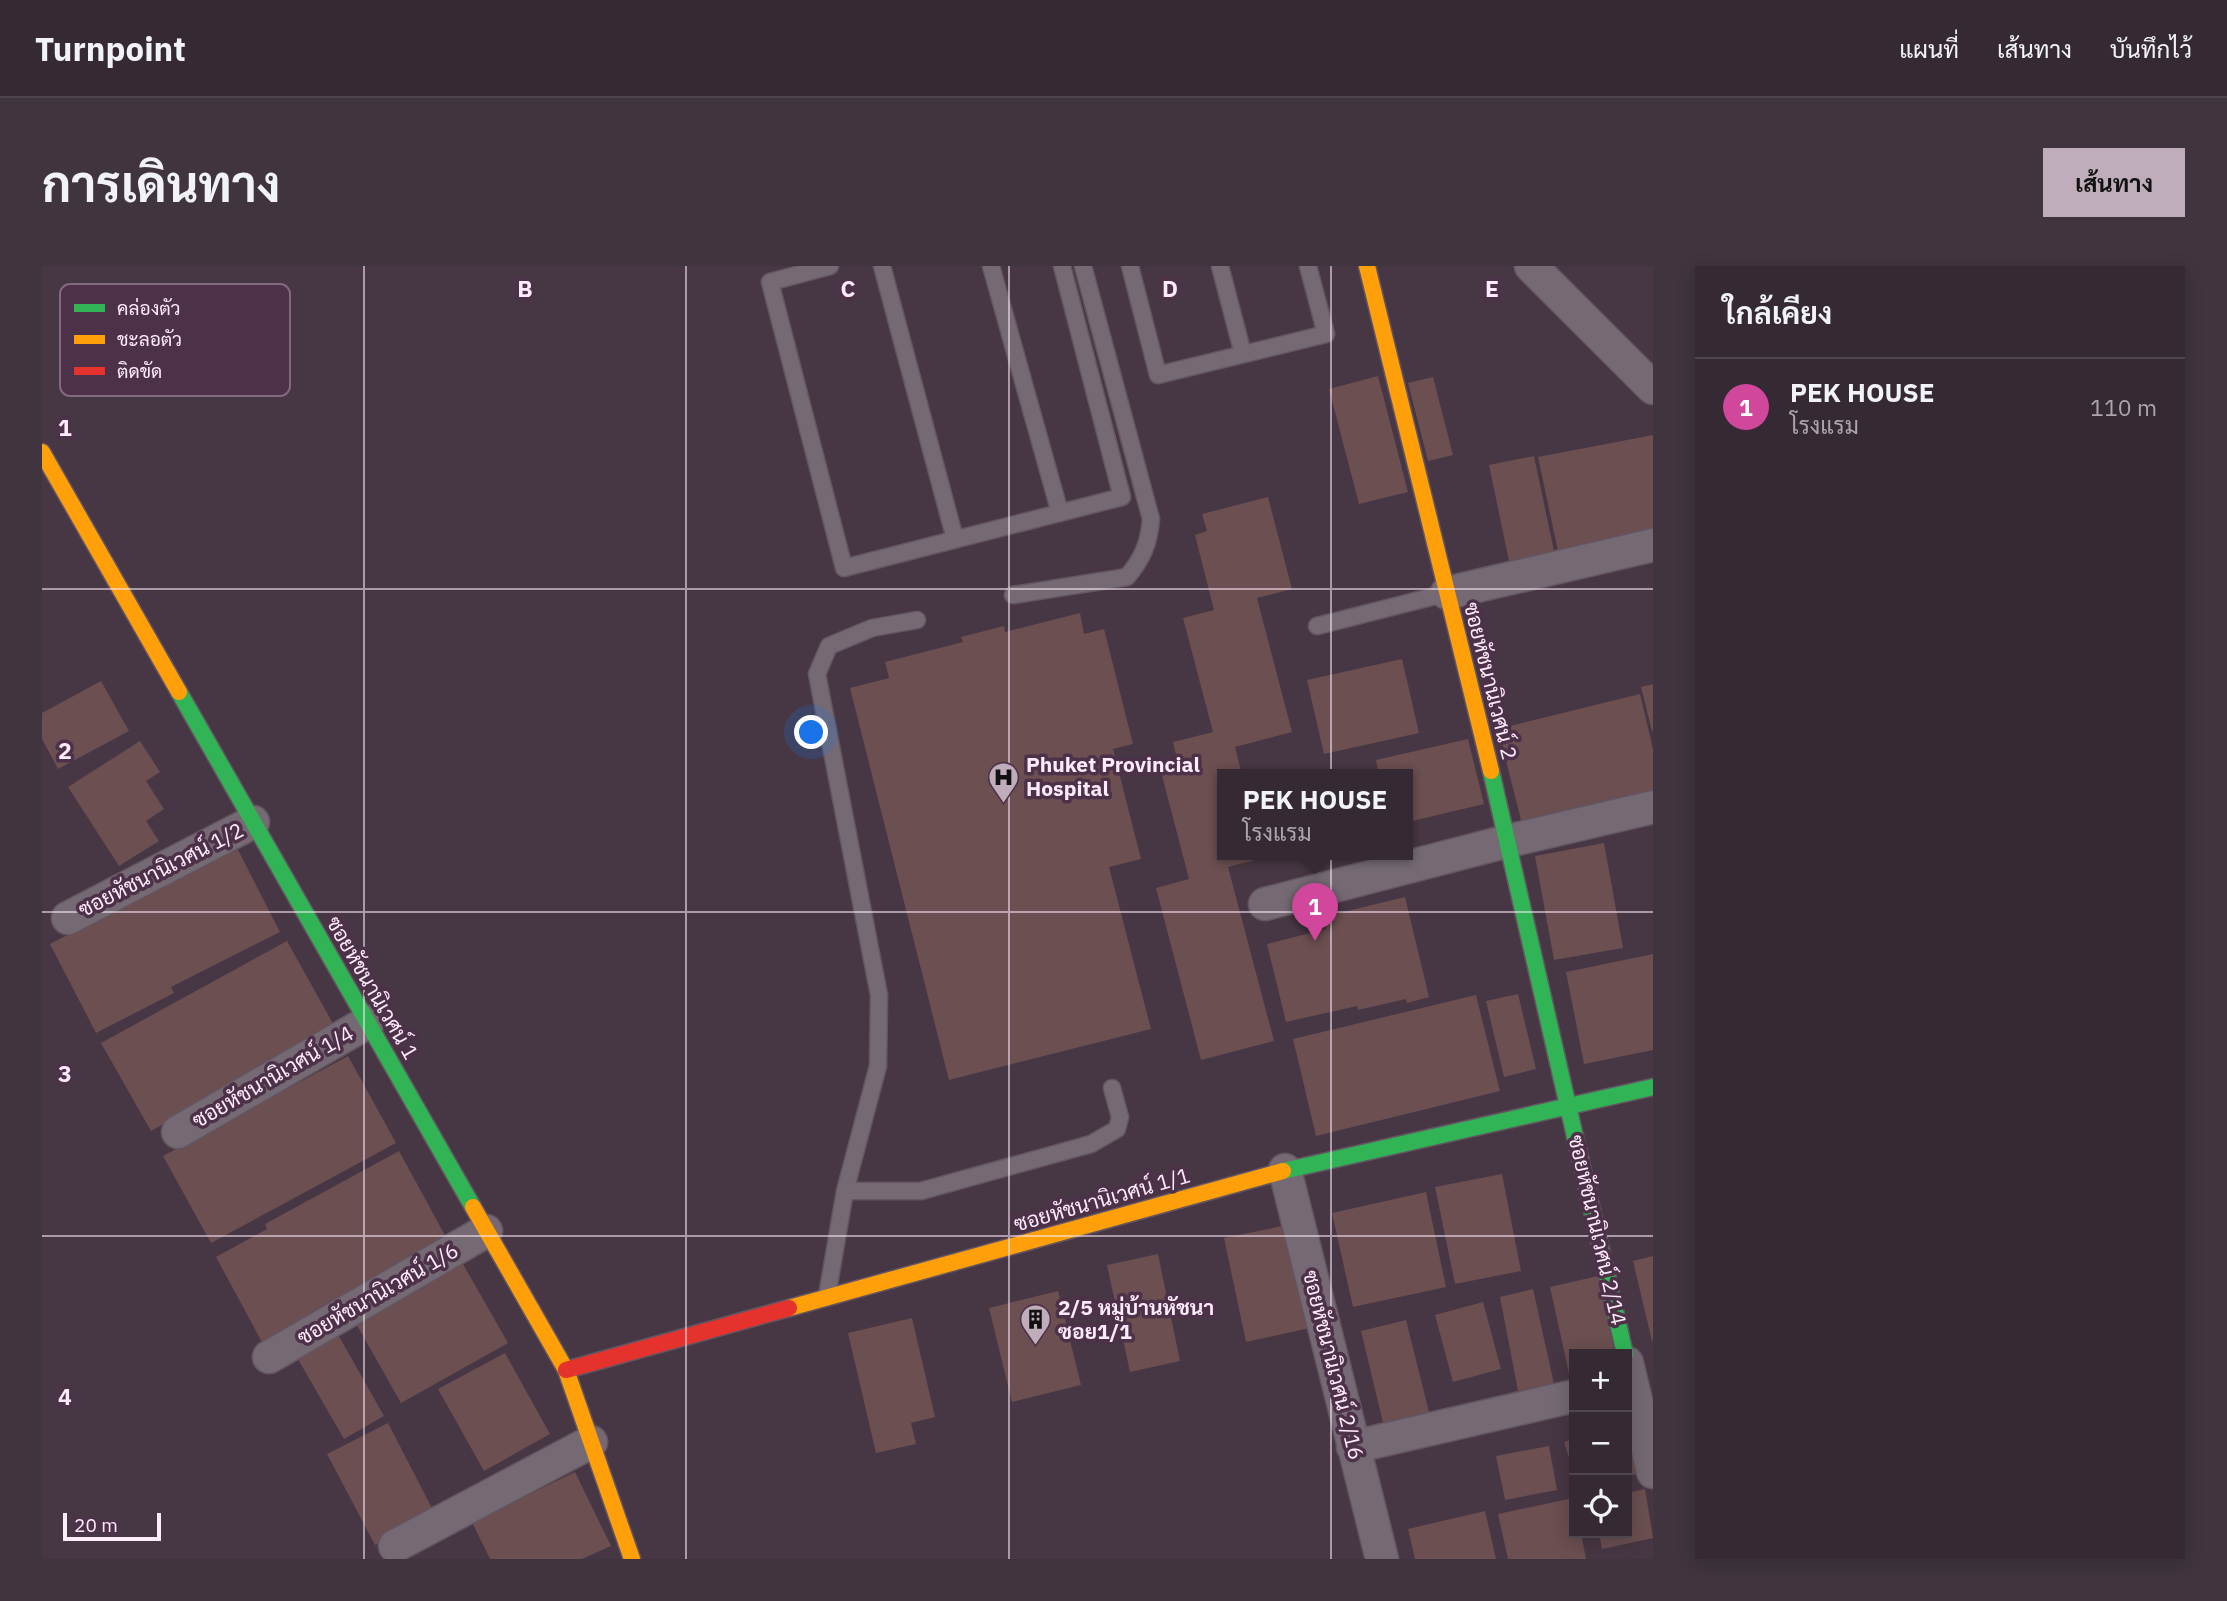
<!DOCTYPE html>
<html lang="th">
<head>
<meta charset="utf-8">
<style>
  :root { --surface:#352933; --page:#40353f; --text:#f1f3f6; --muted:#aaa6ac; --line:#4f454e; --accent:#bfadbb }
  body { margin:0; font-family:"IBM Plex Sans",Sarabun,sans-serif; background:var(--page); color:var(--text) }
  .controls { position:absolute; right:21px; bottom:21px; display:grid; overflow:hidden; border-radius:0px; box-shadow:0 4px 18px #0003 }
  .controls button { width:63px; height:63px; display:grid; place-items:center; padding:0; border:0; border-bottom:2px solid var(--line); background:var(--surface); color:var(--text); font:35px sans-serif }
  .scale { position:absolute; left:21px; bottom:18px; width:98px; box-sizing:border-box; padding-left:7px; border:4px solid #ffecfb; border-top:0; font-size:19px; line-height:24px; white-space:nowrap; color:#ffecfb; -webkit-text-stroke:5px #4d3148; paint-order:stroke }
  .you { position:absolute; left:770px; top:467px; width:24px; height:24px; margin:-18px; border:5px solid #fff; border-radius:50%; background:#1a73e8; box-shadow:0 0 0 10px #1a73e833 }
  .badge { display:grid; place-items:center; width:46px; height:46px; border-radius:50%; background:var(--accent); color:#fff; font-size:23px; font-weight:700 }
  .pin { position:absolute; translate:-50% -58px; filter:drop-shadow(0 2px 4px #0008) }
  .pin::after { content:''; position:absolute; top:37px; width:24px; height:21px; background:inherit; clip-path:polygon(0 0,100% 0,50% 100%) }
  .popup { position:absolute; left:1175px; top:503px; width:196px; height:91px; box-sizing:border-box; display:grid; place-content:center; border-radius:0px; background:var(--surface); filter:drop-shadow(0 2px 5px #0005); font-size:23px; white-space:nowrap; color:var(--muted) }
  .popup b { font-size:26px; color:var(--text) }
  .popup::after { content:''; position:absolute; left:50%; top:100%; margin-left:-14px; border:14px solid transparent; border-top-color:var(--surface) }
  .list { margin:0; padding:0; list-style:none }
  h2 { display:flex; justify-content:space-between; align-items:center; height:91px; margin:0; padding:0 28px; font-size:30px }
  h2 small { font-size:23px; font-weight:400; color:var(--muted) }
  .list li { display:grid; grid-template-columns:46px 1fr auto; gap:21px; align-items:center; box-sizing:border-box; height:98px; padding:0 28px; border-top:2px solid var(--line) }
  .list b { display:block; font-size:26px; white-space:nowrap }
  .list p { margin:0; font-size:23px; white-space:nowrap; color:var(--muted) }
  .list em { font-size:23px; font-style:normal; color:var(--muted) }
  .icon { flex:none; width:38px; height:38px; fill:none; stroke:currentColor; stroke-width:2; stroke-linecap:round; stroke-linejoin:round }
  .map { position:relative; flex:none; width:1611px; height:1293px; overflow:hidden; border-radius:0px }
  header { display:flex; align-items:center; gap:42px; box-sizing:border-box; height:98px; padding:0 35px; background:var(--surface); border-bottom:2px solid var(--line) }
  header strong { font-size:33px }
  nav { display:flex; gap:38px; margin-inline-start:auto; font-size:24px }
  .intro { display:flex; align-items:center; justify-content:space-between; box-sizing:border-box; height:168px; padding:0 42px }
  h1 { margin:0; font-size:49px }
  .button { padding:18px 32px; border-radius:0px; background:var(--accent); color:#111; font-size:24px; font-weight:700 }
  main { display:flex; gap:42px; padding:0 42px }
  aside { flex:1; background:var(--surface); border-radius:0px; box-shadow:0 4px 18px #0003 }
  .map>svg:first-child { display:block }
</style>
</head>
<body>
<header>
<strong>Turnpoint</strong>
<nav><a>แผนที่</a><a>เส้นทาง</a><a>บันทึกไว้</a></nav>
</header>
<div class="intro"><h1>การเดินทาง</h1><a class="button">เส้นทาง</a></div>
<main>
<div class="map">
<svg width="1611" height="1293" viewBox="0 0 1611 1293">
  <rect width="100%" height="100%" fill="#473744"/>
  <!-- building -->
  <path fill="#6b4f51" d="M1336 110 1366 226 1317 238 1287 123Z
    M1391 111 1411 189 1386 195 1366 117Z
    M1611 169V265L1516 285 1496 191Z
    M1492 190 1512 285 1467 295 1447 199Z
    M1226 231 1250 323 1215 332 1250 466 1193 481 1200 509H1180V589H1221V592L1186 601 1232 775 1159 794 1114 622 1147 613 1117 498 1135 493 1131 476 1171 466 1141 352 1172 344 1153 269 1165 265 1160 248Z
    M1038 347 1042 368 1062 363 1091 478 1071 483 1099 593 1067 601 1109 763 907 814 808 422 847 412 843 396 921 376 919 371 962 360 963 366Z
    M1360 393 1377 467 1282 488 1265 414Z
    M59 415 87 465 16 503 0 473V447Z
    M1611 418V465H1610L1599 421Z
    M1598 428 1611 483V527L1480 558 1456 463Z
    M1426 473 1442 538 1366 556V509H1337L1334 494Z
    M98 475 118 506 104 515 122 543 104 555 117 575 77 600 26 521Z
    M192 576 238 666 129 721 132 727 54 767 8 678 128 616Z
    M1562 577 1581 682 1512 694 1493 590Z
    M1363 631 1387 731 1365 737 1364 733 1316 744 1315 740 1244 756 1225 678 1284 663 1281 651Z
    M245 675 294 763 109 865 59 777Z
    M1611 688V784L1542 798 1524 706Z
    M1476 728 1494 803 1462 811 1444 735Z
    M1434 729 1458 825 1274 870 1251 773Z
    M306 790 354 877 169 977 121 890Z
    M357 885 405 973 269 1046 278 1063 221 1078 174 991 225 963 223 958Z
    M1460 908 1479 1005 1413 1018 1393 921Z
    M1384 926 1404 1021 1311 1041 1290 947Z
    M1255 957 1277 1060 1204 1076 1182 972Z
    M1116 988 1138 1095 1088 1106 1065 999Z
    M1611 990V1075H1610L1591 995Z
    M421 998 466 1077 359 1137 312 1054Z
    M1556 1010 1573 1088H1532L1530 1121 1508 1021Z
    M1491 1023 1512 1118 1476 1125 1458 1031Z
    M1016 1025 1039 1119 970 1136 947 1042Z
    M1441 1036 1459 1103 1411 1116 1393 1049Z
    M870 1052 893 1151 869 1157 874 1178 834 1187 806 1067Z
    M1364 1054 1389 1154 1343 1165 1319 1065Z
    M294 1065 342 1150 302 1173 253 1088Z
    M463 1087 508 1168 442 1205 396 1123Z
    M1585 1155 1600 1206 1585 1211Z
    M346 1157 393 1248 333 1279 285 1188Z
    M1532 1173V1207L1522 1176Z
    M1507 1180 1515 1224 1463 1234 1454 1190Z
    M533 1206 569 1280 540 1293H448L430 1256Z
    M1603 1223 1611 1272 1560 1283 1557 1267H1585V1227Z
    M1531 1232 1532 1267H1539L1544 1293H1466L1456 1248Z
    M1443 1245 1454 1293H1373L1366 1263Z"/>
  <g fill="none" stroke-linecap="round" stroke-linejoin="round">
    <defs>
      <path id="lane" d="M788 0 728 16 802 302 1080 231 1020 0
        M840 0 913 273
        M949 0 1018 247
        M1088 0 1116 109 1284 68 1266 0
        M1178 0 1201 88
        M971 329 1085 311C1101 292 1107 277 1109 253L1041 0
        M1275 360 1405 327
        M803 925H879L1049 878 1075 863 1078 851 1070 822
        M785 1030 803 925 836 800 837 729 775 408 787 380 830 362 875 354"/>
      <path id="street" d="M1489 0 1611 122
        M1405 327 1611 279
        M1223 638 1466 575 1611 541
        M26 652 211 556
        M136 866 326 756
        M1243 904 1340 1293
        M227 1091 444 965
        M1585 1097 1611 1206
        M1311 1181 1532 1130
        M353 1280 549 1176"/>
      <path id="fast" d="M137 426 431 941
        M1449 505 1583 1088
        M1241 905 1611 821"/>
      <path id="slow" d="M1325 0 1449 505
        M0 186 137 426
        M431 941 524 1104 590 1293
        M747 1042 1241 905"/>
      <path id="jam" d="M524 1104 747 1042"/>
    </defs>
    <!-- lane casing -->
    <use href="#lane" stroke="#635561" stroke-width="19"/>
    <!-- street casing -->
    <use href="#street" stroke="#635561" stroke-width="35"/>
    <!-- fast casing -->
    <use href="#fast" stroke="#635561" stroke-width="19"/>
    <!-- slow casing -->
    <use href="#slow" stroke="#635561" stroke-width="19"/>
    <!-- jam casing -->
    <use href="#jam" stroke="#635561" stroke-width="19"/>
    <!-- lane -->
    <use href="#lane" stroke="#756a73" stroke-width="16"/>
    <!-- street -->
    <use href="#street" stroke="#756a73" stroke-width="32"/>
    <!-- fast -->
    <use href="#fast" stroke="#30b455" stroke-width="16"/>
    <!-- slow -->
    <use href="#slow" stroke="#ff9f0a" stroke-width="16"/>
    <!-- jam -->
    <use href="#jam" stroke="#e5322d" stroke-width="16"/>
  </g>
  <!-- grid -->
  <path fill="none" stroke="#ffecfb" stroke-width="2" stroke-opacity="0.55" d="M322 0V1293M644 0V1293M967 0V1293M1289 0V1293M0 323H1611M0 646H1611M0 970H1611"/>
  <!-- icons -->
  <defs>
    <symbol id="hospital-pin" viewBox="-11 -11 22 30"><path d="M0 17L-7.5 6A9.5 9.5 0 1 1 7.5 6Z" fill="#bfadbb" stroke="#4d3148"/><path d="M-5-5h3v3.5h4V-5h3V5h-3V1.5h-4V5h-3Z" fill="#111"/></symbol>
    <symbol id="building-pin" viewBox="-11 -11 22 30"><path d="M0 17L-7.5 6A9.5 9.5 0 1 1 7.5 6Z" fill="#bfadbb" stroke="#4d3148"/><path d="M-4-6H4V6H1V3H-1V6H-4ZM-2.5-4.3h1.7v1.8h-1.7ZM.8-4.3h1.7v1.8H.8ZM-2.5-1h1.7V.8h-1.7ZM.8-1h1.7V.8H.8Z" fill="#111"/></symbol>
  </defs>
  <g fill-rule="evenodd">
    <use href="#hospital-pin" x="944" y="494" width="35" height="47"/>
    <use href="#building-pin" x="976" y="1036" width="35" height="47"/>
  </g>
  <g text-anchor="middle" stroke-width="7" stroke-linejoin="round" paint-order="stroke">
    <!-- street labels -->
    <g font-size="21" fill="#ffecfb" stroke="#4d3148">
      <text transform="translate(1448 415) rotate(76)" y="7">ซอยหัชนานิเวศน์ 2</text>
      <text transform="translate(119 604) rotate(-27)" y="7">ซอยหัชนานิเวศน์ 1/2</text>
      <text transform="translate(330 722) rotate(60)" y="7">ซอยหัชนานิเวศน์ 1</text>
      <text transform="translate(231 811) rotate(-30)" y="7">ซอยหัชนานิเวศน์ 1/4</text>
      <text transform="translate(1060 934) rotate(-16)" y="7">ซอยหัชนานิเวศน์ 1/1</text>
      <text transform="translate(1555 964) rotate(77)" y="7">ซอยหัชนานิเวศน์ 2/14</text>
      <text transform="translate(336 1028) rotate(-30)" y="7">ซอยหัชนานิเวศน์ 1/6</text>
      <text transform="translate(1291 1099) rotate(76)" y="7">ซอยหัชนานิเวศน์ 2/16</text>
    </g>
    <!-- poi labels -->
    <g font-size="21" font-weight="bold" fill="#ffecfb" stroke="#4d3148" text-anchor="start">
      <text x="984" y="506">Phuket Provincial<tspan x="984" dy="24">Hospital</tspan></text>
      <text x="1016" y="1049">2/5 หมู่บ้านหัชนา<tspan x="1016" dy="24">ซอย1/1</tspan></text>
    </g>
  </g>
  <!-- legend -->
  <rect x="18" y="18" width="230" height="112" rx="10" fill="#4d3148" stroke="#82697e" stroke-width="2"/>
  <rect x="32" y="38" width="31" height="8" fill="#30b455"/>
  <rect x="32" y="69" width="31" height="9" fill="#ff9f0a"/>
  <rect x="32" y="101" width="31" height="8" fill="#e5322d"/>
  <g font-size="19" fill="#ffecfb">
    <text x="75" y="49">คล่องตัว</text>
    <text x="75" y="80">ชะลอตัว</text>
    <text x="75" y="112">ติดขัด</text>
  </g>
  <g font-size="23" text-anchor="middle" font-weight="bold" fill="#ffecfb" stroke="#4d3148" stroke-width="7" stroke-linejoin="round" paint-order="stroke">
    <text x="483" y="31">B</text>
    <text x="806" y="31">C</text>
    <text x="1128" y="31">D</text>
    <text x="1450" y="31">E</text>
    <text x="23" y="170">1</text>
    <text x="23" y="493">2</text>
    <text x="23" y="816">3</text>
    <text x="23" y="1139">4</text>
  </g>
</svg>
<div class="controls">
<button>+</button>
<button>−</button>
<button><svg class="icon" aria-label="locate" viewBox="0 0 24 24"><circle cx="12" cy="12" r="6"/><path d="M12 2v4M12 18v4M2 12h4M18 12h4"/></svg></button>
</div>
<div class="scale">20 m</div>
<div class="you"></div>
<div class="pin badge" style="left:1273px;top:675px;background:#d1479c">1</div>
<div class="popup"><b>PEK HOUSE</b>โรงแรม</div>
</div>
<aside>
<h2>ใกล้เคียง<small></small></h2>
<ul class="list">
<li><span class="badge" style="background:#d1479c">1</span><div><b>PEK HOUSE</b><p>โรงแรม</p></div><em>110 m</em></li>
</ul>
</aside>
</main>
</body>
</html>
